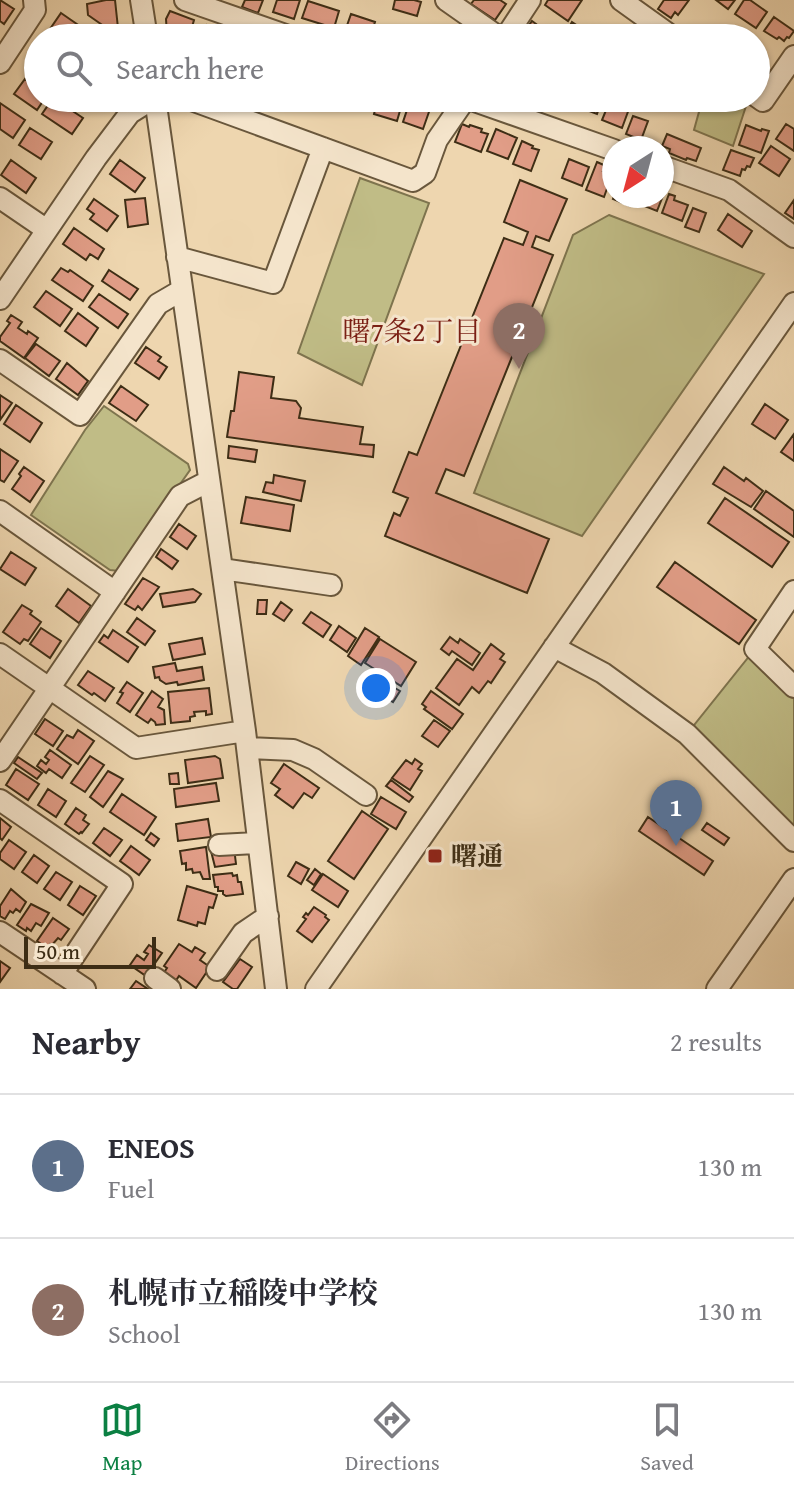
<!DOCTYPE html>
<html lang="en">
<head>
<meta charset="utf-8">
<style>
  :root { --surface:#fff; --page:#f2f2f3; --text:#2b2b33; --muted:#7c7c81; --line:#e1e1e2; --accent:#0b8043 }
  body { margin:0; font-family:"Gentium Book Plus","Noto Serif JP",serif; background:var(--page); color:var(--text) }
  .compass { position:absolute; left:602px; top:136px; width:72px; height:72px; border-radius:50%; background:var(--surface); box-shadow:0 2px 6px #0004; rotate:216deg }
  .scale { position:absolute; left:24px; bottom:20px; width:132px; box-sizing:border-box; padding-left:8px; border:4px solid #3d2d15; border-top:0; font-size:22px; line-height:28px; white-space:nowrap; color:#3d2d15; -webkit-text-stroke:6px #f4e4cb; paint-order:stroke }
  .you { position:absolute; left:376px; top:688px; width:28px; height:28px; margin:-20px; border:6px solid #fff; border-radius:50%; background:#1a73e8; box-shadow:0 0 0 12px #1a73e833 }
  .badge { display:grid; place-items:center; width:52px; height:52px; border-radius:50%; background:var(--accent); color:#fff; font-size:26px; font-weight:700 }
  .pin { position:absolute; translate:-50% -66px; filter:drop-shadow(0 2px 4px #0008) }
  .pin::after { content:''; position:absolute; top:42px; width:28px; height:24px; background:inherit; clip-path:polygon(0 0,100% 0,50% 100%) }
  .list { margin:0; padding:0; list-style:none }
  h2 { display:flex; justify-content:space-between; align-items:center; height:104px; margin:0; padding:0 32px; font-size:34px }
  h2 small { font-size:26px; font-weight:400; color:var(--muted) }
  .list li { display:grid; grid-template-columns:52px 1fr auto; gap:24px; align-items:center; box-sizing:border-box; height:144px; padding:0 32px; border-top:2px solid var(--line) }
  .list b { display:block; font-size:30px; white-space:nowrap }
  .list p { margin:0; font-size:26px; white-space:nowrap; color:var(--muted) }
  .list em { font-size:26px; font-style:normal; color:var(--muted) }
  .icon { flex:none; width:44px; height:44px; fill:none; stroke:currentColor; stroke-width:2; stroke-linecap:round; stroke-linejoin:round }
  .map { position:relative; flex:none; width:794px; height:989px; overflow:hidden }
  .search { position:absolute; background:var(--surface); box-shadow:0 2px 6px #0004; left:24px; right:24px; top:24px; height:88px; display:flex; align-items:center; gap:20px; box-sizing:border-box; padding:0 28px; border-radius:44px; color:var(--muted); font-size:30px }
  .sheet { height:392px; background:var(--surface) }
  nav { display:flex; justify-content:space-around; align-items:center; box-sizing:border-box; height:112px; border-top:2px solid var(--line); background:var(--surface); font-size:22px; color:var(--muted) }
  nav a { display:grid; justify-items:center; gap:4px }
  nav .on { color:var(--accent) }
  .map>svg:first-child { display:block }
</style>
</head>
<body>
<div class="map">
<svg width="794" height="989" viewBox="0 0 794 989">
  <rect width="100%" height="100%" fill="#eed6af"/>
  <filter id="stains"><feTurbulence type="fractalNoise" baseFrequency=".0025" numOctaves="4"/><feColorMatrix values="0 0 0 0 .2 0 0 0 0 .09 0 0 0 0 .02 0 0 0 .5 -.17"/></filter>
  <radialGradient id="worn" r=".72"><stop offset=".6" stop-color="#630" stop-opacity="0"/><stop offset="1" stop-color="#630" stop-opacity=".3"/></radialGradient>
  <!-- green -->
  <path fill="#c0bc86" stroke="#7e744e" stroke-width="2" d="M694 98H739L747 103 733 146 694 130 702 101Z
    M360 178 429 203 362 385 298 353Z
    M609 215 764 274 582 536 474 493 573 235Z
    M104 406 188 464 190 470 119 571 110 570 31 515 85 430Z
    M755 649 794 687V841L687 734Z"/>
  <!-- building -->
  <path fill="#e19d87" stroke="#3d2d15" stroke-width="2" d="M0 0 14 9 4 24 0 21Z
    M106 0H115L118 28 108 29 88 15 87 4Z
    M245 0H263L258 13 242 7Z
    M277 0H300L294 19 273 12Z
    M395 0H414L421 2 417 16 393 9Z
    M474 0H500L506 4 495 20 471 4Z
    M548 0H582L568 21 545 5Z
    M664 0H689L678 15 675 12 671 18 658 9Z
    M716 0H735L728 9Z
    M744 0H750L767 12 756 28 735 14Z
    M308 1 339 11 334 28 302 18Z
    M170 11 194 20 192 27 199 30 195 38H175L167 35 166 19Z
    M61 13 84 29 78 38H63L50 29Z
    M351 14 375 22 370 38 343 37Z
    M774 17 794 31 789 38 787 37 784 41 779 37 777 39 764 31Z
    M532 21 555 38H520Z
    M572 22 587 32 590 27 596 31 590 38H563Z
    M207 25 235 36 234 38H203Z
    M389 26 408 31 406 38H386Z
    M610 26 626 37V38H601Z
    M457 30 469 38H452Z
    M38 46V63L30 57Z
    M756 54 767 62 762 69 767 72 761 81 756 77Z
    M25 79 38 88V98H45L37 110 14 94Z
    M53 98 83 118 72 134 42 114Z
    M93 98H110L105 106Z
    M349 98H369L367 107 358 104 357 107 347 104Z
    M378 98H393L392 101 402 104 397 121 374 114Z
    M411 98 422 101 421 106 430 109 423 129 403 122Z
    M527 98H548L546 101 540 99 539 103 534 101 532 105 525 102Z
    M556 98H578L574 109 555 102Z
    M585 98H607L603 109 599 108 597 114 581 108Z
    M611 98H633L622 128 602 120Z
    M0 103 25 120 13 138 0 129Z
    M633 116 648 121 641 140 626 134Z
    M462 124 469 127 470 125 482 129 481 132 488 134 481 152 455 142Z
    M786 124 794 129V151L776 139Z
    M746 125 761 131 762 129 769 131 761 153 739 145Z
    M30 128 52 142 41 159 19 145Z
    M496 129 517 138 508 159 487 151Z
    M667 134 701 148 696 161 687 158 686 160 669 153 670 149 662 146Z
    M522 141 533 146 532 148 539 150 531 171 513 164Z
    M771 146 790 159 779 176 759 163Z
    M731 150 754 158 750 167 747 166 745 170 742 169 740 176 723 170Z
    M569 159 589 167 582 186 562 178Z
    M11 160 36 178 26 193 1 175Z
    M120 160 145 178 135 192 110 174Z
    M597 162 606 166 603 171 611 174 607 182 609 183 604 197 586 190Z
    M520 180 567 199 549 241 536 236 532 247 553 255 464 476 446 469 436 493 549 539 527 593 385 536 394 513 400 516 408 498 393 492 409 452 417 455 504 238 523 245 528 232 504 222Z
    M662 187 666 188 657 211 637 203 640 196H662Z
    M669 194 675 196 674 200 688 205 682 221 662 213Z
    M614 196H633L630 206 613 199Z
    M145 198 148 224 128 227 125 200Z
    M94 199 118 216 107 231 90 219 94 214 87 209Z
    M794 200V219L785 213Z
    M693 208 706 213 699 232 685 227Z
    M728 214 752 231 742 247 718 230Z
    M74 228 104 249 98 259 90 254 86 260 63 244Z
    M61 268 68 272 70 270 93 286 83 301 52 280Z
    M109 270 138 289 130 300 102 281Z
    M46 291 72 309 60 326 34 307Z
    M99 294 128 314 118 328 89 307Z
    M78 313 98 328 86 346 65 331Z
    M11 315 22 322 18 328 27 334 28 331 38 338 24 358 0 341V337L10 323 7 321Z
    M36 344 60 361 49 376 25 358Z
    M146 347 161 357 158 361 167 367 159 379 135 363Z
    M67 363 88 381 78 395 56 379Z
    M239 372 274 377 271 398 296 401 301 408 299 418 363 427 360 444 374 445 373 457 227 437 231 411H234Z
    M121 386 148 405 136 421 109 403Z
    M0 395 12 403 0 420Z
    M765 404 788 420 775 439 752 424Z
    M16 405 42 423 30 442 4 424Z
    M794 434V461L781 452Z
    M229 446 257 450 255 462 228 458Z
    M0 449 18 461 4 482 0 480Z
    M24 467 44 481 30 502 12 489 21 476 19 474Z
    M724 467 744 481 746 478 763 491 751 507 713 484Z
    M274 475 305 481 301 501 263 492 266 482 273 483Z
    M766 491 794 511V537L754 509Z
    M246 497 294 505 290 531 241 523Z
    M725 498 789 542 772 567 708 523Z
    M179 524 196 536 187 549 170 537Z
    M161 549 178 561 172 569 156 557Z
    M11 552 36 568 25 585 0 569Z
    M675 562 756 620 739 644 657 587Z
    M143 578 159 587 142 610 138 606 135 610 125 604Z
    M68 589 91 606 79 623 56 606Z
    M193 589 201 594 195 602 163 607 160 594Z
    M258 600H267L266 614H257Z
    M281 602 292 610 284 621 273 614Z
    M22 605 32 611 30 614 41 622 28 641 24 639 20 644 3 632Z
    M311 612 331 625 323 637 303 623Z
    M137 618 155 631 145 645 127 632Z
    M339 626 356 638 347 652 330 640Z
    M41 628 61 641 50 658 30 644Z
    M365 628 379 637 361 665 348 656Z
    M113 630 138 647 128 662 99 642 104 635 108 638Z
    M450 637 458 643 460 639 480 653 472 665 452 651 449 655 441 649Z
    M202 638 205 654 173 660 169 644Z
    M380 639 416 662 401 686 365 663Z
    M491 644 504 654 500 659 505 662 491 683 488 681 479 693 472 687 459 705 436 688 457 659 473 670Z
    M175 663 177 671 202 667 204 680 178 685 177 682 166 684 160 680 159 677 155 678 153 667Z
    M88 671 114 688 105 701 94 693 92 695 78 685Z
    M383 681 400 691 393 702 376 691Z
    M127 682 143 693 130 712 117 703 123 693 120 692Z
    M209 688 212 714 206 715V711L194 712 195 716 190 717V721L171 723 168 692Z
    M152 691 163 699 158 707 164 710 165 724 156 725 155 722 151 719 148 723 136 715Z
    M431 691 463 714 452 729 424 709 426 707 422 704Z
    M45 719 63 731 53 746 35 734Z
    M434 720 450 731 438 747 422 736Z
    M78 730 94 741 78 764 57 749 67 735 73 738Z
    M50 750 71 765 62 778 49 769 46 773 37 766 41 760 46 764 49 760 45 757Z
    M90 756 104 765 85 792 71 783Z
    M215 756 220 759 223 778 188 783 185 760Z
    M18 757 42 773 37 779 14 763Z
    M415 759 422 764 418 769 422 771 410 790 392 778 406 760 412 764Z
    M284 764 319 788 312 798 304 793 293 808 275 795 280 789 271 783Z
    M16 769 39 784 28 800 6 785Z
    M108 771 123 779 103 807 90 797Z
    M178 773 179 784H170L169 774Z
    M391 780 413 797 409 802 386 786Z
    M216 783 219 801 176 807 174 789Z
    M48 789 66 801 56 817 38 805Z
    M122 794 156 817 144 835 110 812Z
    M381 797 406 812 396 829 371 814Z
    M76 808 86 815 83 820 89 824 82 833 81 832 79 834 65 824Z
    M362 811 388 829 354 879 328 861Z
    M648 817 713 861 704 875 639 831Z
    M0 818 11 827 2 840 0 838Z
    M208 819 211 837 178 841 176 824Z
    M707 823 729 838 724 845 702 830Z
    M104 828 122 840 110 856 93 843Z
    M151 833 159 839 154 846 146 840Z
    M9 840 26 852 14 869 0 859V853Z
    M131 846 150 860 139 875 120 861Z
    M206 847 210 879H203L200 872 193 873 192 869 186 870V863L182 864 180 851Z
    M234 848 236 864 215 867 211 851Z
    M34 855 49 866 37 883 22 872Z
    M296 862 309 869 301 884 288 876Z
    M315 869 321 874 314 885 307 880Z
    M56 872 72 882 60 900 44 889Z
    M232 873 233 876 237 875 238 882H241L243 894 226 896 223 894V891H218V887H215L213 875Z
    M323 874 348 891 338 907 312 890Z
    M80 886 96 896 83 915 68 905Z
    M187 886 217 895 213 908 209 907 205 924 198 922 197 926 178 920Z
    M11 889 26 902 20 912 16 909 13 913 10 911 5 919 0 916V906Z
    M31 904 49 913 41 926 36 923 31 931 27 928 26 931 17 925Z
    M314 907 326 915 325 917 329 920 312 942 297 931 306 919 303 917 306 913 308 915Z
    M53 918 69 929 61 940 58 938 52 945 50 944 47 948 37 941Z
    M179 944 192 952 195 947 205 953 200 960 210 967 196 988 179 976 175 982 163 974 167 968 164 966Z
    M149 945 162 953 146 976 130 965 137 955 144 960 148 954 144 952Z
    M240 959 252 967 237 989H233L223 982Z
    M0 961 10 968 0 982Z
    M136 981 148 989H130Z"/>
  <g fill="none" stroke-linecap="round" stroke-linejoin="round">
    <defs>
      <path id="minor" d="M141 0 147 38
        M185 0 294 38
        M446 0 500 38
        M621 0 674 38
        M505 38 530 0
        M0 63 35 10 34 0
        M756 96 763 101 794 56
        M155 98 245 731 276 989
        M186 98 413 181 425 173 437 140 466 98
        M466 98 614 150
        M662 166 729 190 794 237
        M0 198 47 230
        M177 257 273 283 323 148
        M0 299 96 158 130 113 154 98
        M0 360 80 415 158 304 182 290
        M0 511 115 592
        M222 569 331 585
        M794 591 755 649 794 687
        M554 647 603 673 687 734 794 841
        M0 654 136 748 245 731
        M247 748 293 750 314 759 366 795
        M0 761 180 496 209 481
        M0 800 122 884 62 974
        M219 845 258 843
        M0 932 85 989
        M217 970 243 933 268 916
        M155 978 170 989
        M316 989 794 303
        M717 989 794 879"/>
    </defs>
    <!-- minor casing -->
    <use href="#minor" stroke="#69573c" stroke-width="24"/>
    <!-- minor -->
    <use href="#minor" stroke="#f4e4cb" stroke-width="20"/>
  </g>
  <!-- markers -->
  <rect fill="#8f2418" stroke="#f4e4cb" stroke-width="3" x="427" y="848" width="16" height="16" rx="4"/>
  <g text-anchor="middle" stroke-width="6" stroke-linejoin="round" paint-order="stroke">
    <!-- poi labels -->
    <g font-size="26" font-weight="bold" fill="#3d2d15" stroke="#f4e4cb" text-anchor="start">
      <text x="451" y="865">曙通</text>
    </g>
    <!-- neighbourhood labels -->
    <g font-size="28" fill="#7a1f14" stroke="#f4e4cb">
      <text x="412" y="341">曙7条2丁目</text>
    </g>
  </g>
  <rect width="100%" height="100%" filter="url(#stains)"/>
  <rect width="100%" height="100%" fill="url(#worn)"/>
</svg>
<svg class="compass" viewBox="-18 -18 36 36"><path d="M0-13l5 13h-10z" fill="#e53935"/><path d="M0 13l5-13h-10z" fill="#7c7c81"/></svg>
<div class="scale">50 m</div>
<div class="you"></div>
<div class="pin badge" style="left:676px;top:846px;background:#5c6f8a">1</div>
<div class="pin badge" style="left:519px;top:369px;background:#8d6e63">2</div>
<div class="search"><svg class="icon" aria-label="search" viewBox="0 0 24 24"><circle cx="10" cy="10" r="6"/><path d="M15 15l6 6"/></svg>Search here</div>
</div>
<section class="sheet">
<h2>Nearby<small>2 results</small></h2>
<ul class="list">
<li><span class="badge" style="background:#5c6f8a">1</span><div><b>ENEOS</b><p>Fuel</p></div><em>130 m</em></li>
<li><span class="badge" style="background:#8d6e63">2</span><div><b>札幌市立稲陵中学校</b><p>School</p></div><em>130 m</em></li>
</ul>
</section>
<nav>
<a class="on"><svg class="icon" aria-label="map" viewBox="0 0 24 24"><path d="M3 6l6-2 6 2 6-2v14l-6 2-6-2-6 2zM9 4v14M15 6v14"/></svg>Map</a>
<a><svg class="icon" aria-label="directions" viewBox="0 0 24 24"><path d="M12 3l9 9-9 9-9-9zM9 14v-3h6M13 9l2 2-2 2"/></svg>Directions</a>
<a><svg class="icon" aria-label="saved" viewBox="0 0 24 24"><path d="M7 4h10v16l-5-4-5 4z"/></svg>Saved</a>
</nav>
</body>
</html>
